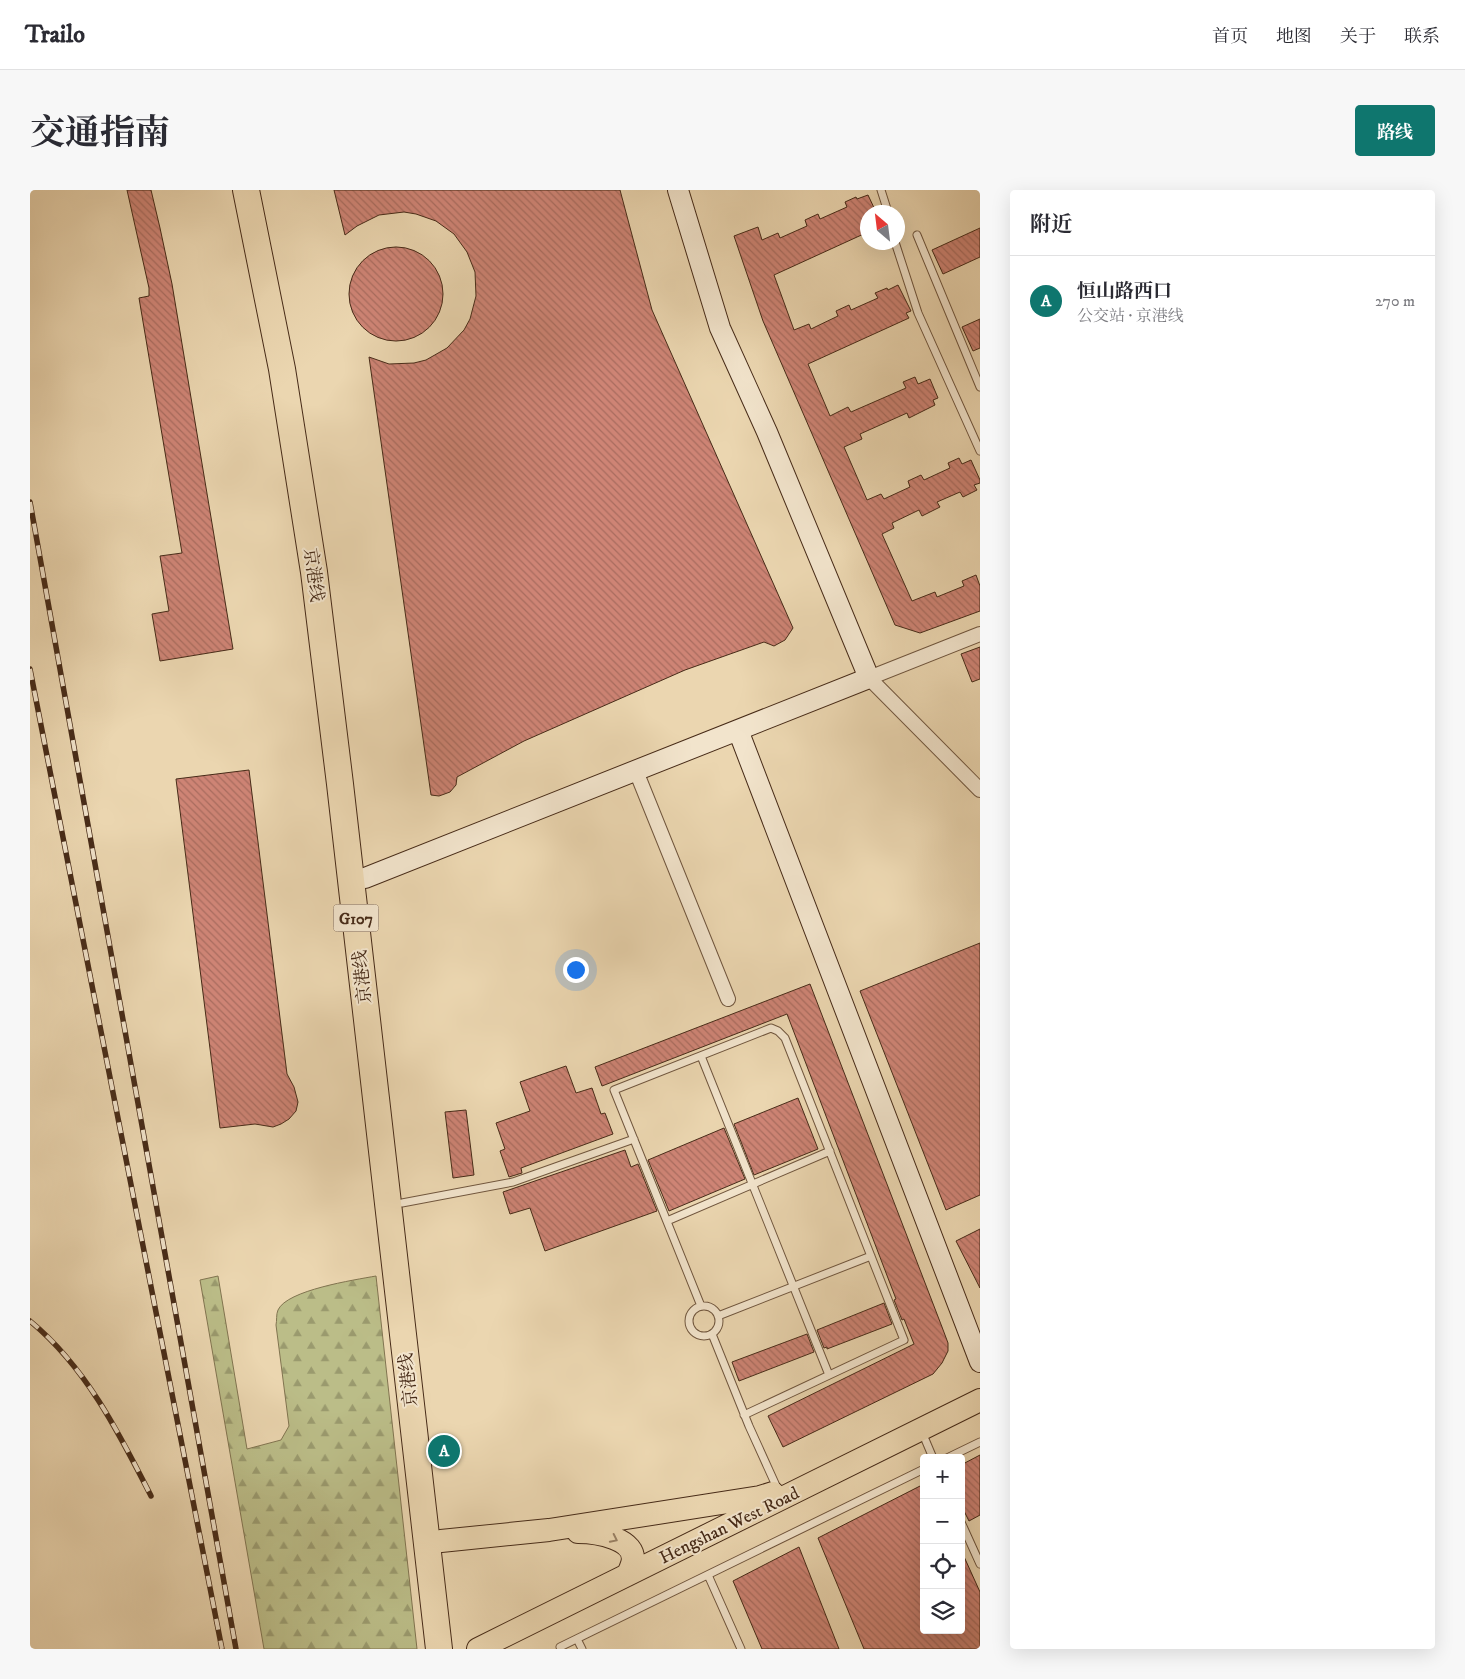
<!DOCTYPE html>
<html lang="zh">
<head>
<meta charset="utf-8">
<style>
  :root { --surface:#fff; --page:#f7f7f7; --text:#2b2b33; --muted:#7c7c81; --line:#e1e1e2; --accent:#0f766e }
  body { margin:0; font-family:"IM FELL DW Pica","Noto Serif SC",serif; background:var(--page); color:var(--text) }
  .controls { position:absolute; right:15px; bottom:15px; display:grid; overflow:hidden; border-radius:5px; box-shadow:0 5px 20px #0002 }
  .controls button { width:45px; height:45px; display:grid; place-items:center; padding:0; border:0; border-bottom:1px solid var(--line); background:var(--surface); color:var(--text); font:25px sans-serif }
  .compass { position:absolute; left:830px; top:15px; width:45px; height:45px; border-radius:50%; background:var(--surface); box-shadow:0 5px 20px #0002; rotate:332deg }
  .you { position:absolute; left:545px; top:779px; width:18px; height:18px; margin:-12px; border:4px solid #fff; border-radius:50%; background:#1a73e8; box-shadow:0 0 0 8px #1a73e833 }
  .badge { display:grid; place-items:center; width:32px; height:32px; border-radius:50%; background:var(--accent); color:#fff; font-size:16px; font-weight:700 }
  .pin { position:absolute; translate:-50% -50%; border:2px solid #fff; box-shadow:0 1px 5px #0006 }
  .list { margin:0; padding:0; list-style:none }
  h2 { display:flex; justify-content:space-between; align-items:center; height:65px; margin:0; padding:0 20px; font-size:21px }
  h2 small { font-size:16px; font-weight:400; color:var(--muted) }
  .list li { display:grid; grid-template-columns:32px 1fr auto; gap:15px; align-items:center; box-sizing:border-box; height:90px; padding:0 20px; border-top:1px solid var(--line) }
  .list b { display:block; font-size:19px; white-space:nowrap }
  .list p { margin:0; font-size:16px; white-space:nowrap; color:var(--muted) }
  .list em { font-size:16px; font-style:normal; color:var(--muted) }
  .icon { flex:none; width:28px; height:28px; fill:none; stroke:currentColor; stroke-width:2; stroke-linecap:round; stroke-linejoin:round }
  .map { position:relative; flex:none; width:950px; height:1459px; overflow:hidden; border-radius:5px }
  header { display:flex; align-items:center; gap:30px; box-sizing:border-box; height:70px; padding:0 25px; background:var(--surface); border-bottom:1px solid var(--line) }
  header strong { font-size:24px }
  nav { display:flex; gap:28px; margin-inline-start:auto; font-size:18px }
  .intro { display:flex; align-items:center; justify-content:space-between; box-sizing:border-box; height:120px; padding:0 30px }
  h1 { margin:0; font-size:35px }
  .button { padding:12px 22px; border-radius:5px; background:var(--accent); color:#fff; font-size:18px; font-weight:700 }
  main { display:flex; gap:30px; padding:0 30px }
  aside { flex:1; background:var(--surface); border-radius:5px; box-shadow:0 5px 20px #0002 }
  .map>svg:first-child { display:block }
</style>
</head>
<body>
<header>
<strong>Trailo</strong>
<nav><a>首页</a><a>地图</a><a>关于</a><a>联系</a></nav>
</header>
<div class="intro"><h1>交通指南</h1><a class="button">路线</a></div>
<main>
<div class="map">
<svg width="950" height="1459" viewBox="0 0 950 1459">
  <defs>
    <pattern id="forest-firs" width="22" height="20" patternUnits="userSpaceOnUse" patternTransform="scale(1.25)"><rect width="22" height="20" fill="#bbbd88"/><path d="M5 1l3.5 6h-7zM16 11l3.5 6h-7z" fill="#9a9a6e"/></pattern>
    <pattern id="building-back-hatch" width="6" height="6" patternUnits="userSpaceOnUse" patternTransform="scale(1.25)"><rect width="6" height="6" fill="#ce8475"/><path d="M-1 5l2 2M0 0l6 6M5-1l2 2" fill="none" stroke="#a96c5f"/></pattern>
  </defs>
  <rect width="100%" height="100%" fill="#ebd6b0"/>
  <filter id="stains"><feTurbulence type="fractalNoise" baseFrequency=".004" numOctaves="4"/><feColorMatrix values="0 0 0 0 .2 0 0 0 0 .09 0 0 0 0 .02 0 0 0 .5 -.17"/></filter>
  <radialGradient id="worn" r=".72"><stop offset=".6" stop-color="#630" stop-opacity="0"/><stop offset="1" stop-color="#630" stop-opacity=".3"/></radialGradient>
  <!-- forest -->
  <path fill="url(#forest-firs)" stroke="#817450" d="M188 1086 217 1259 251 1250 259 1236 246 1135C247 1131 246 1124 248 1120 257 1100 324 1090 346 1086L387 1459H234L170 1090Z"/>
  <!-- building -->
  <path fill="url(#building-back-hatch)" stroke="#472b18" d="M97 0H121L130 38 142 94 203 459 130 471 122 424 139 421 130 366 152 363 109 108 119 106V98Z
    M304 0H590L622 120 763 438 755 450 744 456 734 452 655 480 494 551 427 587 426 595 420 602 409 606 401 605 339 167 359 174 384 173 396 170 417 158 434 140 440 129 446 106 445 82 437 62 424 44 406 31 386 24 374 22 349 25 327 36 315 45Z
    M838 5 846 22H838V42L744 85 764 140 779 134 781 139 808 126 806 121 819 115 821 120 848 108 845 103 857 98 858 100 868 95 881 121 876 123 879 128 778 174 800 226 818 217 821 222 876 198 873 192 885 187 888 194 900 189 908 208 903 210 905 215 879 228 877 223 830 244 832 249 814 257 837 310 851 304 854 309 880 297 878 291 891 285 894 290 920 278 918 273 929 268 932 274 941 270 950 290V293L944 295 947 300 933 307 930 302 907 312 910 317 892 326 889 320 862 333 864 338 852 344 882 411 905 402 907 407 934 396 932 391 946 385 950 396V421L890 443 865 435 733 131 704 46 728 37 732 50 748 43 750 48 777 36 775 30 788 24 790 29 817 17 815 12 826 7 827 9Z
    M950 38V67L913 84 902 60Z
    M319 104a47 47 0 1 1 94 0a47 47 0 1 1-94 0Z
    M950 129V158L943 161 932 137Z
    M950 457V489L942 492 931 464Z
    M219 580 257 884 264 897 268 912 266 921 259 929 251 934 243 937 225 934 190 938 146 589Z
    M950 753V1005L916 1020 830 801Z
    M780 794 912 1137 918 1153V1161L912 1173 903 1184 753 1257 738 1226 884 1154 874 1129 872 1130 864 1110 866 1109 757 824 572 896 565 877Z
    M536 876 546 903 562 898 571 924 575 923 583 944 491 978 492 983 479 987 470 961 475 959 466 933 500 921 490 892Z
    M768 908 788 959 724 985 704 934Z
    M436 920 444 985 423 988 415 922Z
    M694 938 715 989 639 1021 618 970Z
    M595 960 601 977 608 974 627 1021 515 1061 500 1018 480 1024 473 1002Z
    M950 1039V1098L926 1051Z
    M854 1113 862 1134 797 1159V1157L794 1158 787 1140Z
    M777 1144 784 1162 709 1191 702 1172Z
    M950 1265V1325L939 1331 931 1315V1275Z
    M894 1294V1440H931V1360L950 1402V1459H834L788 1348Z
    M769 1357 809 1459H732L703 1391Z"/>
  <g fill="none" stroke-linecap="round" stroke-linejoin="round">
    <defs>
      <path id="lane" d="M851 0 858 22
        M887 45 950 197
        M865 52 888 123 950 261
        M671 866 799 1185
        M372 1013 483 992 604 949
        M637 1031 800 961
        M659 1131a15 15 0 1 1 30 0a15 15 0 1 1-30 0Z
        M671 1116 584 900 741 838 748 841 755 848 874 1150 714 1225
        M688 1126 841 1066
        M682 1144 719 1236 748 1300
        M892 1242 903 1268
        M917 1268 950 1252
        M931 1332 950 1374
        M678 1385 711 1459
        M547 1449 552 1459
        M530 1457 894 1279"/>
      <path id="street" d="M950 444 839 488 950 600
        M606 581 698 809"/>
      <path id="secondary" d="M708 540 950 1172
        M335 688 839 488 737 242 690 138 648 0"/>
      <path id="primary" d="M548 1342C564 1342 610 1348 602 1374 601 1378 599 1382 597 1385
        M411 1351 519 1340 730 1307 743 1303
        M448 1459 950 1210"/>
      <path id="highway" d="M216 0 252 179 284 382 310 594 409 1459"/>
    </defs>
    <!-- lane casing -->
    <use href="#lane" stroke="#70563e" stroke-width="9"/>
    <!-- street casing -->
    <use href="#street" stroke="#70563e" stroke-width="16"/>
    <!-- secondary casing -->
    <use href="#secondary" stroke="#472b18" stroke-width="22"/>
    <!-- primary casing -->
    <use href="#primary" stroke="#472b18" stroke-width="24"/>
    <!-- highway casing -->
    <use href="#highway" stroke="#472b18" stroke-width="28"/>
    <!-- lane -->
    <use href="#lane" stroke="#f2e4cc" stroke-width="7"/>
    <!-- street -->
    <use href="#street" stroke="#f2e4cc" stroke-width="14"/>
    <!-- secondary -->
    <use href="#secondary" stroke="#f2e4cc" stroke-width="20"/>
    <!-- primary -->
    <use href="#primary" stroke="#ebd6b0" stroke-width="22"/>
    <!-- highway -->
    <use href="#highway" stroke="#ebd6b0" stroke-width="26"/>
    <defs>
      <path id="rail" d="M0 312 206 1459
        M0 479 192 1459
        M0 1131C56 1177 89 1243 121 1306"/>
    </defs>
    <!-- rail casing -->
    <use href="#rail" stroke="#472b18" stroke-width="5.5"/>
    <!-- rail -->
    <use href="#rail" stroke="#f2e4cc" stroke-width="4" stroke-dasharray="11" stroke-linecap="butt"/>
  </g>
  <!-- one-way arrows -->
  <defs><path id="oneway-chevron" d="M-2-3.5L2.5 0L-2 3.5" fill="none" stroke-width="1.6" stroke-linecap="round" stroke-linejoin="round" transform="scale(1.25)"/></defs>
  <use stroke="#998064" href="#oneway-chevron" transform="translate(584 1349) rotate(26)"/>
  <g text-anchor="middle" stroke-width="4" stroke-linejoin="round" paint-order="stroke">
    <!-- shield labels -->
    <rect fill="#f2e4cc" stroke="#7a624e" stroke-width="1" x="303.5" y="714.5" width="45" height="27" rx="4"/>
    <g font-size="16" font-weight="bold" fill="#472b18">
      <text x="326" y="734">G107</text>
    </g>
    <!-- street labels -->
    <g font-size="18" fill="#472b18" stroke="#f2e4cc">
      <text transform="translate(284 385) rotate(82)" y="6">京港线</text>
      <text transform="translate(332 787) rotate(-96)" y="6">京港线</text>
      <text transform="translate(378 1190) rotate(-96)" y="6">京港线</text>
      <text transform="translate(699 1335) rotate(-26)" y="6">Hengshan West Road</text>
    </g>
  </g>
  <rect width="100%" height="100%" filter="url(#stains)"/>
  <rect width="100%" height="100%" fill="url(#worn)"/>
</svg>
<div class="controls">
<button>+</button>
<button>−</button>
<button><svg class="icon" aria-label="locate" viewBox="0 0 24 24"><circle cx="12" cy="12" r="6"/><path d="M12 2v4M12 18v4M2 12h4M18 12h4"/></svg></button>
<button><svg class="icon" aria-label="layers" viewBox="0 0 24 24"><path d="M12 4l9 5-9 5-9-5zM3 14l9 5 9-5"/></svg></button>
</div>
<svg class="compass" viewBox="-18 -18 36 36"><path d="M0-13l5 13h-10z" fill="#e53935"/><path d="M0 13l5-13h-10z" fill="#7c7c81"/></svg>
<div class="you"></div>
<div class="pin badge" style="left:414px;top:1261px">A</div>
</div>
<aside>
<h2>附近<small></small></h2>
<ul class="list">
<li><span class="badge">A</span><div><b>恒山路西口</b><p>公交站 · 京港线</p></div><em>270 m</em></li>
</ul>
</aside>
</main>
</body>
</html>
